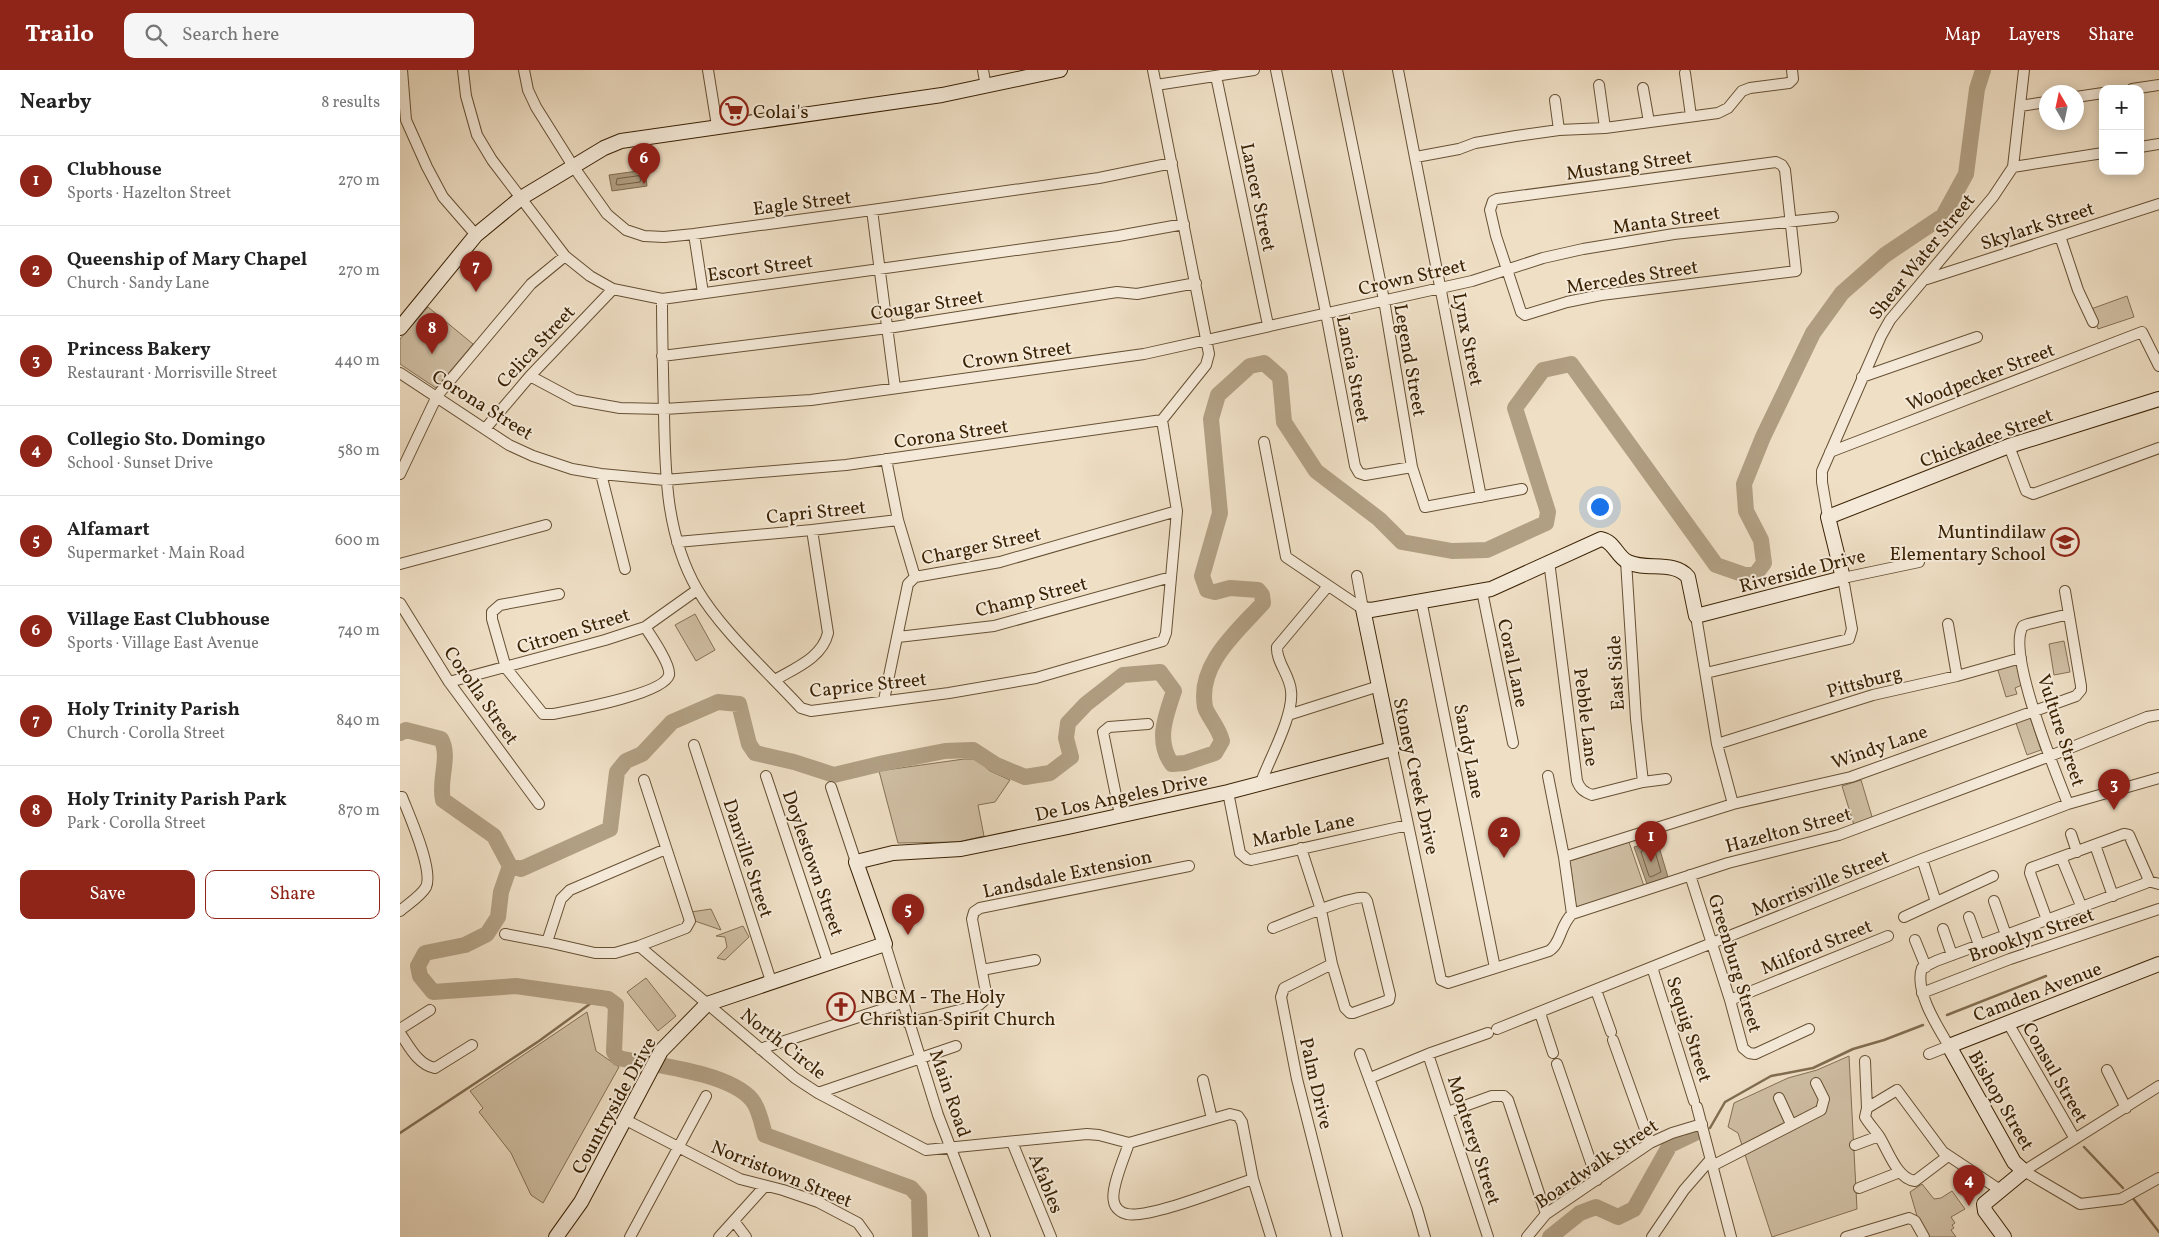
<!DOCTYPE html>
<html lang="en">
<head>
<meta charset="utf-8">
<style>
  :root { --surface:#fff; --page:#f6f6f6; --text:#222; --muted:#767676; --line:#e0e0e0; --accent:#8f2418 }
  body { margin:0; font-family:Vollkorn,serif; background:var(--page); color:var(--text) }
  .controls { position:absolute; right:15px; top:15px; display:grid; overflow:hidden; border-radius:10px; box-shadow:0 2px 12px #0003 }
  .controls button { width:45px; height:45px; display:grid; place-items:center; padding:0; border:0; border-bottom:1px solid var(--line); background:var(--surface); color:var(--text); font:25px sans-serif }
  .compass { position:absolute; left:1639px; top:15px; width:45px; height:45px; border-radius:50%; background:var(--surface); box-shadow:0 2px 12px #0003; rotate:351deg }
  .you { position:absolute; left:1199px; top:436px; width:18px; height:18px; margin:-12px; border:4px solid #fff; border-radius:50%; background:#1a73e8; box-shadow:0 0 0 8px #1a73e833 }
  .badge { display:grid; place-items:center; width:32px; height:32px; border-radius:50%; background:var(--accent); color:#fff; font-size:16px; font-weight:700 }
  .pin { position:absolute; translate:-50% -41px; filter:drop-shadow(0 1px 2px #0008) }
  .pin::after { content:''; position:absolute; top:26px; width:18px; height:15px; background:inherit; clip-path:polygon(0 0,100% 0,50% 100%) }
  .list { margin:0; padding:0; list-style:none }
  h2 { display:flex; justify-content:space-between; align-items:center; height:65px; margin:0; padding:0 20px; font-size:21px }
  h2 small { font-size:16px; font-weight:400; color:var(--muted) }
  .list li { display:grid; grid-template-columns:32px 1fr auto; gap:15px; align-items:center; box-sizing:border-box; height:90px; padding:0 20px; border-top:1px solid var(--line) }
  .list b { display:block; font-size:19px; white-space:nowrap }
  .list p { margin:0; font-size:16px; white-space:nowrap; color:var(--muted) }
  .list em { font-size:16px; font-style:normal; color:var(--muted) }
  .actions { display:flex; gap:10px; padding:15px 20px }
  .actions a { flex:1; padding:11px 0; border:1px solid var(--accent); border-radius:10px; text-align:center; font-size:18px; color:var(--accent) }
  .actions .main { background:var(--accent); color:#fff }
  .icon { flex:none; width:28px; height:28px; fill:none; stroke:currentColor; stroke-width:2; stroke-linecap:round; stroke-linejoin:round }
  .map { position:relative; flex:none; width:1759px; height:1167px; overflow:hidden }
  header { display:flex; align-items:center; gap:30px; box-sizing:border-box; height:70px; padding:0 25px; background:var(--accent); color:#fff }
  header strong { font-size:24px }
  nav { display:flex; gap:28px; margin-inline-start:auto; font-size:18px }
  .search { width:350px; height:45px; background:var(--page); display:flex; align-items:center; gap:12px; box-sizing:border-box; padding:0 18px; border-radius:10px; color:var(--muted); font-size:19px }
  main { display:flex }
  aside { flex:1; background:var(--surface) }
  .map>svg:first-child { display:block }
</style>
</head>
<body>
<header>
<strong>Trailo</strong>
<div class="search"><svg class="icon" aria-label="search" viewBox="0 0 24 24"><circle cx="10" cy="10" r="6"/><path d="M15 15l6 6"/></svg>Search here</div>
<nav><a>Map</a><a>Layers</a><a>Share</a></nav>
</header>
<main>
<aside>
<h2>Nearby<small>8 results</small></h2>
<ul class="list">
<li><span class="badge">1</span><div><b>Clubhouse</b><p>Sports · Hazelton Street</p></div><em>270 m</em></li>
<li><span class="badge">2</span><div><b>Queenship of Mary Chapel</b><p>Church · Sandy Lane</p></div><em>270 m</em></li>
<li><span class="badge">3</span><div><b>Princess Bakery</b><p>Restaurant · Morrisville Street</p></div><em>440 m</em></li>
<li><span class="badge">4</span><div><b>Collegio Sto. Domingo</b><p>School · Sunset Drive</p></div><em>580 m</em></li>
<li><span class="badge">5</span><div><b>Alfamart</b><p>Supermarket · Main Road</p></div><em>600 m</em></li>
<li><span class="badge">6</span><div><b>Village East Clubhouse</b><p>Sports · Village East Avenue</p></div><em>740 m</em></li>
<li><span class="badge">7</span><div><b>Holy Trinity Parish</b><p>Church · Corolla Street</p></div><em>840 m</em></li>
<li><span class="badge">8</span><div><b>Holy Trinity Parish Park</b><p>Park · Corolla Street</p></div><em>870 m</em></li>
</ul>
<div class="actions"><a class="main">Save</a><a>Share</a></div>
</aside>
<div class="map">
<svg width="1759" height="1167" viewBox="0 0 1759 1167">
  <rect width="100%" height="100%" fill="#efdfc5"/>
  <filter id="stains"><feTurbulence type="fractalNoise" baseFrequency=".004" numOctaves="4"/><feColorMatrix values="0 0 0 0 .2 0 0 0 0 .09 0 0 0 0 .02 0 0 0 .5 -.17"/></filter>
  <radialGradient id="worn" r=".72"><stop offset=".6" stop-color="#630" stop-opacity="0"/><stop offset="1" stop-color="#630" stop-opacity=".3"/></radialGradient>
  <!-- green -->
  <path fill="#d0bfa4" stroke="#857054" d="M1727 226 1734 247 1698 259 1691 239Z
    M28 237 73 274 36 318 0 294V269Z
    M295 544 315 580 296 591 275 555Z
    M1664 571 1670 602 1654 605 1649 574Z
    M1616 593 1622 615 1615 618 1617 624 1606 627 1597 597Z
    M1630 647 1641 680 1627 685 1616 653Z
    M564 689H576L590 701 610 710 595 732 578 735 584 766 558 772 498 773 479 701Z
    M1461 710 1473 750 1454 755 1442 716Z
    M1229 772 1244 816 1176 838 1170 791Z
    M311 839 321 860 292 850 291 842Z
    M343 856 349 867 325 890 317 888 327 877 325 867 316 866Z
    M246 908 276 946 258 961 227 922Z
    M187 942 196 981 219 997 143 1133 131 1125 111 1083 79 1042 83 1038 70 1021Z
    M1449 986 1457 1139 1372 1167 1338 1063 1328 1057 1334 1033 1388 1008 1417 1000Z
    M1522 1114 1534 1129 1541 1128 1552 1121 1565 1139 1551 1147 1555 1153 1552 1155 1554 1158 1551 1160 1556 1167H1529L1517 1146 1510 1122Z"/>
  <!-- water -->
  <path fill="#b19f83" stroke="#816d50" d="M245 100 247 116 212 121 209 105Z
    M1257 770 1268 807 1247 814 1234 777Z"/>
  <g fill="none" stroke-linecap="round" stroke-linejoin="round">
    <!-- shore -->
    <path stroke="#766044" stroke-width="1" d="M239 106 241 109 240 112 218 115 216 114 217 109Z
      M1251 777 1254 778 1261 802 1251 807 1249 806 1241 782Z"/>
    <!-- stream -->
    <path stroke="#816d50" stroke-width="2.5" d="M1547 945 1646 906
      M1310 1058 1325 1032 1371 1006 1413 998 1453 979 1484 970 1523 955
      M0 1063 139 971 198 928
      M1684 1077 1723 1118
      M1732 1127 1759 1162"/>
    <!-- river -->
    <path stroke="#b19f83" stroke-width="16" d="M0 663 6 660 41 669C51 687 38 710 43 730L94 766 110 796
      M110 796 121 799 210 759 217 702 226 691 242 684 272 652 318 632 339 634 349 674 355 683 394 692 434 705 484 693 545 681 573 680 596 695 625 707 650 703 671 687 666 668 668 653 686 634 723 605 760 602 774 621C766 645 755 671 772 694L785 693 815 683 822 671C819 658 807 645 805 637 797 594 838 561 863 533L862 525 858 520 830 518 815 522 807 520 802 506 820 443 811 349 818 325 850 296 864 293 880 307 884 352 916 401 979 449 1002 472 1052 481 1087 480 1146 453 1148 442 1115 338 1143 300 1171 294 1316 495 1345 505H1355L1364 493 1361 470 1346 441 1344 414 1363 367 1413 263 1442 223 1485 185 1543 146 1566 104 1577 19 1583 0
      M110 796 101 822 98 847 87 864 65 875 25 883 18 896 20 906 33 922 116 916 208 929 216 935 214 982 218 988C253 995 329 1002 352 1030 359 1038 362 1055 365 1065L511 1118 519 1127 520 1167
      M1150 1167 1180 1143 1196 1137 1218 1147 1234 1139 1270 1075 1295 1063"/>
    <defs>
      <path id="street" d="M2 0 6 50 27 97 43 127 76 165
        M63 0 66 26 77 65 92 90 165 186 190 206 213 219 262 229 718 166 784 154
        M124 0 128 20 136 37 173 96 207 144 226 160 244 166 264 167 294 164 472 140 699 108 772 93
        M308 0 317 56
        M583 0 586 17
        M876 0 926 243 955 396 959 403 965 405 1012 397
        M937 0 984 230 1012 397 1025 437 1122 419
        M998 0 1081 427
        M1285 3 1291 46
        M816 6 868 255
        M756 15 854 0
        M1199 15 1205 58
        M1243 18 1249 52
        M1732 19 1759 15
        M1676 27 1703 23
        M1155 30 1159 60
        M1620 36 1646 32
        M1740 77 1759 74
        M1016 87 1059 79 1075 73 1116 66 1159 60 1205 58 1318 43 1328 38 1342 21 1350 18 1389 13 1393 9 1392 0
        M1376 92 1382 95 1385 100 1396 201 1201 225 1167 232 1125 245 1121 242 1096 166 1090 140 1093 131 1097 129Z
        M1613 97 1703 83
        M472 140 495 318
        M294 164 303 223
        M1660 166 1678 220 1693 252
        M1527 209 1759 134
        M262 229C262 267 263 305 264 343 265 403 266 465 297 519 321 560 368 602 401 638L411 641 549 623 636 608 763 571 766 563 777 441 762 350
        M262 286 488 258 717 222 737 224 796 213
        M0 303 109 375 133 386 172 399 201 404 265 410 446 395 762 350 806 295 809 284 753 0
        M130 306 175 330 220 338 264 339 411 330 744 284 1072 211 1143 188 1183 179 1274 164 1433 147
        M1462 307 1577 267
        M85 359 130 306 213 219
        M864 372 886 487 963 539
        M1609 376 1626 421 1633 424 1759 378
        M1430 382 1742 262 1759 296
        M0 404 37 326 131 214 165 186
        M201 404 225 499
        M1428 447 1422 412V401L1481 266 1490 250 1593 127 1613 97 1624 0
        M498 450 515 507
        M277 472 412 460 498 450 486 389
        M1149 491 1177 711C1180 719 1184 722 1192 725L1243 712 1266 709
        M1226 491 1236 649 1243 712
        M0 494 146 455
        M957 506 963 539
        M1082 521 1113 673
        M159 524 100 535 92 542V549L106 598 143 644H153C173 640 264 624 269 605 271 595 251 566 245 557
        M1021 530 1095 898
        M0 533 49 612 139 734
        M1296 546 1317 674 1333 734
        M1548 554 1557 606
        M498 567 594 556 771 507
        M1306 603 1449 569 1452 559 1443 508 1519 492
        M375 610C395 598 422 588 428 563L412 460
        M49 612 205 570 245 557 297 520
        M484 630 508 514 515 507 600 492 777 441
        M888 645 979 616
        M1317 674 1473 625 1557 606 1621 588
        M294 675 371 911
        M992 679 1041 910 1048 913 1149 881C1161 874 1160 855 1172 844L1328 793 1439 765 1650 686 1747 647 1759 645
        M366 706 428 892
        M1148 706 1164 787 1172 844
        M861 712C870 688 894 645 891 621 890 605 876 592 877 577L928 516
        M431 717 456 792
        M828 722 840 783 847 789 851 790 1008 755
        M0 727H2C9 745 34 800 26 817 21 826 8 834 0 841
        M1668 734C1656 703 1606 583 1623 556L1628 554 1669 544
        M720 745 703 662 709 657 748 654
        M1671 764 1677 782
        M1695 775 1713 826
        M1164 787 1333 734 1451 707 1676 626 1681 620V616L1665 521
        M1661 787 1682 838
        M1522 789 1536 832
        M1290 805 1330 930 1343 978 1349 983 1355 984 1409 959
        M1748 811 1759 814
        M1594 831 1606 865
        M1504 847 1593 806
        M1569 847 1579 875
        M873 858C888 852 955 824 965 828L967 831 990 925 989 930 953 943H950L945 938 932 894 921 840 901 778
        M1543 859 1552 885
        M105 864 147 872 195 883H215L239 876 286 858 290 851 244 710
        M1515 870 1526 897
        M147 872 161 829 170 820 266 779
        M485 874 538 1045 585 1167
        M239 876 395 1008 418 1023 526 1080 687 1064 699 1065 729 1073 830 1044 838 1046 842 1052 853 1109 871 1167
        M932 894 884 918 881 927 897 1009 937 1167
        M1252 897 1294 1031
        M582 900 635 890
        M1196 920 1211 962
        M1522 923 1610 889 1759 839
        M1330 930 1488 866
        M1140 943 1153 983
        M508 953 579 935 587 928 572 849 574 842 580 838 789 796
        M1608 953 1675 1069
        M0 959 30 940
        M1097 959 1522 789 1668 734 1759 708
        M0 963C9 976 18 995 35 998L72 975
        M1213 970 1250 1073
        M360 979 502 933
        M960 984 1017 1139 1025 1167
        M1028 984 1088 1167
        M1529 984 1549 976C1537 956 1514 920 1522 898L1536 891 1746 813 1748 808 1729 765 1724 764 1631 798 1630 803 1647 850
        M1465 991 1467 1038
        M1157 994 1197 1110
        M1707 1000 1726 1038
        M970 1008 1028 984 1088 963
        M803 1010 812 1049
        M1759 1016 1624 1101 1680 1134 1721 1129 1759 1108
        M418 1023 556 976
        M1379 1028 1391 1054
        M1297 1037 1331 1167
        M1048 1042 1092 1026H1104L1108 1030 1146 1144
        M224 1049 340 1109 383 1120 418 1132 458 1153 468 1167
        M612 1072 651 1167
        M729 1073C725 1086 710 1119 714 1132 715 1138 721 1143 727 1144 749 1149 828 1117 853 1109
        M1455 1075 1479 1066
        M1548 1086 1515 1111C1497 1109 1488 1080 1479 1066 1475 1060 1469 1054 1465 1047L1467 1038 1497 1020 1543 1082 1600 1120
        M1312 1096 1421 1040 1424 1029 1416 1013
        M1459 1118 1500 1102
        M334 1151 346 1167
        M230 1167 306 1026
        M319 1167 365 1116
        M1127 1167 1146 1144 1250 1073 1272 1063 1302 1054
        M1252 1167 1284 1120 1310 1090
        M1446 1167 1509 1148 1515 1151 1524 1167"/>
      <path id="secondary" d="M0 258 76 165 121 128 204 78 221 71 542 25 660 0
        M156 1167 181 1132 261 981 307 934 485 874 456 792 493 783 561 779 668 757 828 722 992 679 963 539 971 540 1091 519 1201 469C1215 472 1216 486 1228 492 1246 501 1274 490 1288 507L1296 546 1443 508 1428 447 1609 376 1759 329
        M1604 1167 1585 1141 1584 1134 1624 1101 1614 1092 1549 976 1759 894"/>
    </defs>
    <!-- street casing -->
    <use href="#street" stroke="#675134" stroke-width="12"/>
    <!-- secondary casing -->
    <use href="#secondary" stroke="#3a2204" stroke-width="16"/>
    <!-- street -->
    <use href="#street" stroke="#f5ead9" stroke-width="10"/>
    <!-- secondary -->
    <use href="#secondary" stroke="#f5ead9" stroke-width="14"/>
  </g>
  <!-- icons -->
  <defs>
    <symbol id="supermarket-ring" viewBox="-11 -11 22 22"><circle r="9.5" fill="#f5ead9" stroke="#8f2418" stroke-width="1.5"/><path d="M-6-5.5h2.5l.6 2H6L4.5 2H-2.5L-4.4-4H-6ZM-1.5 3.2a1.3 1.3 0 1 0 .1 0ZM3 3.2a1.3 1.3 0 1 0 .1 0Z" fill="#8f2418"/></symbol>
    <symbol id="school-ring" viewBox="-11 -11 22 22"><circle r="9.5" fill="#f5ead9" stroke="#8f2418" stroke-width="1.5"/><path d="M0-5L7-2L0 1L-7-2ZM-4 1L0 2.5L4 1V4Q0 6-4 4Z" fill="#8f2418"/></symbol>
    <symbol id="church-ring" viewBox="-11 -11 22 22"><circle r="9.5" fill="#f5ead9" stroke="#8f2418" stroke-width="1.5"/><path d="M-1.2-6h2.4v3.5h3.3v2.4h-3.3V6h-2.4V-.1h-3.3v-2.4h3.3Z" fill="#8f2418"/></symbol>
  </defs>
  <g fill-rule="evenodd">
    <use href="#supermarket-ring" x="318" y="25" width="32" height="32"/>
    <use href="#school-ring" x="1649" y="456" width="32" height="32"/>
    <use href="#church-ring" x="425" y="921" width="32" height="32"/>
  </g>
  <g text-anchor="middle" stroke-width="4" stroke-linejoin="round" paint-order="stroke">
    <!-- poi labels -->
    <g font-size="19" fill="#3a2204" stroke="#f5ead9" text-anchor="start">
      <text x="353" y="48">Colai's</text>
      <text x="1646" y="468" text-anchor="end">Muntindilaw<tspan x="1646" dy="22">Elementary School</tspan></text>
      <text x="460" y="933">NBCM - The Holy<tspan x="460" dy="22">Christian Spirit Church</tspan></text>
    </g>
    <!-- street labels -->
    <g font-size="19" fill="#3a2204" stroke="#f5ead9">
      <text transform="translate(1229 94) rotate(-8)" y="7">Mustang Street</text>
      <text transform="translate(859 127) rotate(78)" y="7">Lancer Street</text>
      <text transform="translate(402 132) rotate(-7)" y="7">Eagle Street</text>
      <text transform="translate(1266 149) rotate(-8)" y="7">Manta Street</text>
      <text transform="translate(1637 155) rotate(-18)" y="7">Skylark Street</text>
      <text transform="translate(1521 186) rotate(-51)" y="7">Shear Water Street</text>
      <text transform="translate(360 197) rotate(-8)" y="7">Escort Street</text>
      <text transform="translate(1012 206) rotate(-13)" y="7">Crown Street</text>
      <text transform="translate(1232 206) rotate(-9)" y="7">Mercedes Street</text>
      <text transform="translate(527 234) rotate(-9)" y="7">Cougar Street</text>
      <text transform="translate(1069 269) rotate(79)" y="7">Lynx Street</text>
      <text transform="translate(135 276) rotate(-47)" y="7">Celica Street</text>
      <text transform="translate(617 284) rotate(-8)" y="7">Crown Street</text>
      <text transform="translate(1011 290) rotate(80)" y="7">Legend Street</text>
      <text transform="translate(954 299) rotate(79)" y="7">Lancia Street</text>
      <text transform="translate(1580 306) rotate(-21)" y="7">Woodpecker Street</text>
      <text transform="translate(83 334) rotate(32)" y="7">Corona Street</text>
      <text transform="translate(551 363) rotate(-8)" y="7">Corona Street</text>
      <text transform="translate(1586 367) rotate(-20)" y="7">Chickadee Street</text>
      <text transform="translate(416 441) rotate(-6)" y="7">Capri Street</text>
      <text transform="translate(581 475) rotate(-12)" y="7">Charger Street</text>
      <text transform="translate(1402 500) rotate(-14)" y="7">Riverside Drive</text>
      <text transform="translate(631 526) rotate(-14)" y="7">Champ Street</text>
      <text transform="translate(173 560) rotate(-17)" y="7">Citroen Street</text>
      <text transform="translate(1114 593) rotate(78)" y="7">Coral Lane</text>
      <text transform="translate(1215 603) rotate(-93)" y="7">East Side</text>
      <text transform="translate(1464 611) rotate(-15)" y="7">Pittsburg</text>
      <text transform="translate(468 614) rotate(-6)" y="7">Caprice Street</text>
      <text transform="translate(82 625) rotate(55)" y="7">Corolla Street</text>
      <text transform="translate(1187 647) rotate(83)" y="7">Pebble Lane</text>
      <text transform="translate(1662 660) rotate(72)" y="7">Vulture Street</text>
      <text transform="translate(1479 676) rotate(-19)" y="7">Windy Lane</text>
      <text transform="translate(1070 681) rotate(79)" y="7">Sandy Lane</text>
      <text transform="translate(1017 706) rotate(78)" y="7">Stoney Creek Drive</text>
      <text transform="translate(721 726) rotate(-12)" y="7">De Los Angeles Drive</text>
      <text transform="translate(903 759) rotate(-12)" y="7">Marble Lane</text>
      <text transform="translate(1388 759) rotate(-15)" y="7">Hazelton Street</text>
      <text transform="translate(349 788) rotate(72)" y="7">Danville Street</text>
      <text transform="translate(414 793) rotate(71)" y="7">Doylestown Street</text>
      <text transform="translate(667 803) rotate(-12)" y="7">Landsdale Extension</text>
      <text transform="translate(1420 812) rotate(-22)" y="7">Morrisville Street</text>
      <text transform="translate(1631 864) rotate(-19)" y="7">Brooklyn Street</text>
      <text transform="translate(1416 876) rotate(-22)" y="7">Milford Street</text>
      <text transform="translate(1336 893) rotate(73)" y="7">Greenburg Street</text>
      <text transform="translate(1637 921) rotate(-21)" y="7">Camden Avenue</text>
      <text transform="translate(1290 959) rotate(72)" y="7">Sequig Street</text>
      <text transform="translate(384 973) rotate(38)" y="7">North Circle</text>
      <text transform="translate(1656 1002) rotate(60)" y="7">Consul Street</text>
      <text transform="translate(917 1013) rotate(77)" y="7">Palm Drive</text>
      <text transform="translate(551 1023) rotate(71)" y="7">Main Road</text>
      <text transform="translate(1602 1030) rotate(60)" y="7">Bishop Street</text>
      <text transform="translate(213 1035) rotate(-61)" y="7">Countryside Drive</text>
      <text transform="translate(1075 1070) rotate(72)" y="7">Monterey Street</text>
      <text transform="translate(1196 1093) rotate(-34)" y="7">Boardwalk Street</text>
      <text transform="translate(382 1103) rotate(22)" y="7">Norristown Street</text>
      <text transform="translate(647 1113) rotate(68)" y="7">Afables</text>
    </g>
  </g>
  <rect width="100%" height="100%" filter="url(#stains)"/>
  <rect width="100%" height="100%" fill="url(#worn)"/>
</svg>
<div class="controls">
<button>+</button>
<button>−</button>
</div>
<svg class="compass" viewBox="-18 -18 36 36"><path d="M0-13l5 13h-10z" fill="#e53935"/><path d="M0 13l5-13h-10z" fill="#767676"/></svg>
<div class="you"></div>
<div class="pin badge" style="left:1251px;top:792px">1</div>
<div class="pin badge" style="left:1104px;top:788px">2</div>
<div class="pin badge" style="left:1714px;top:740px">3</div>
<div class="pin badge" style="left:1569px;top:1136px">4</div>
<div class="pin badge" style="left:508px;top:865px">5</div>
<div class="pin badge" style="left:244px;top:114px">6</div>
<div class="pin badge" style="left:76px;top:222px">7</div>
<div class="pin badge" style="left:32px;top:284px">8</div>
</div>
</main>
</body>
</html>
